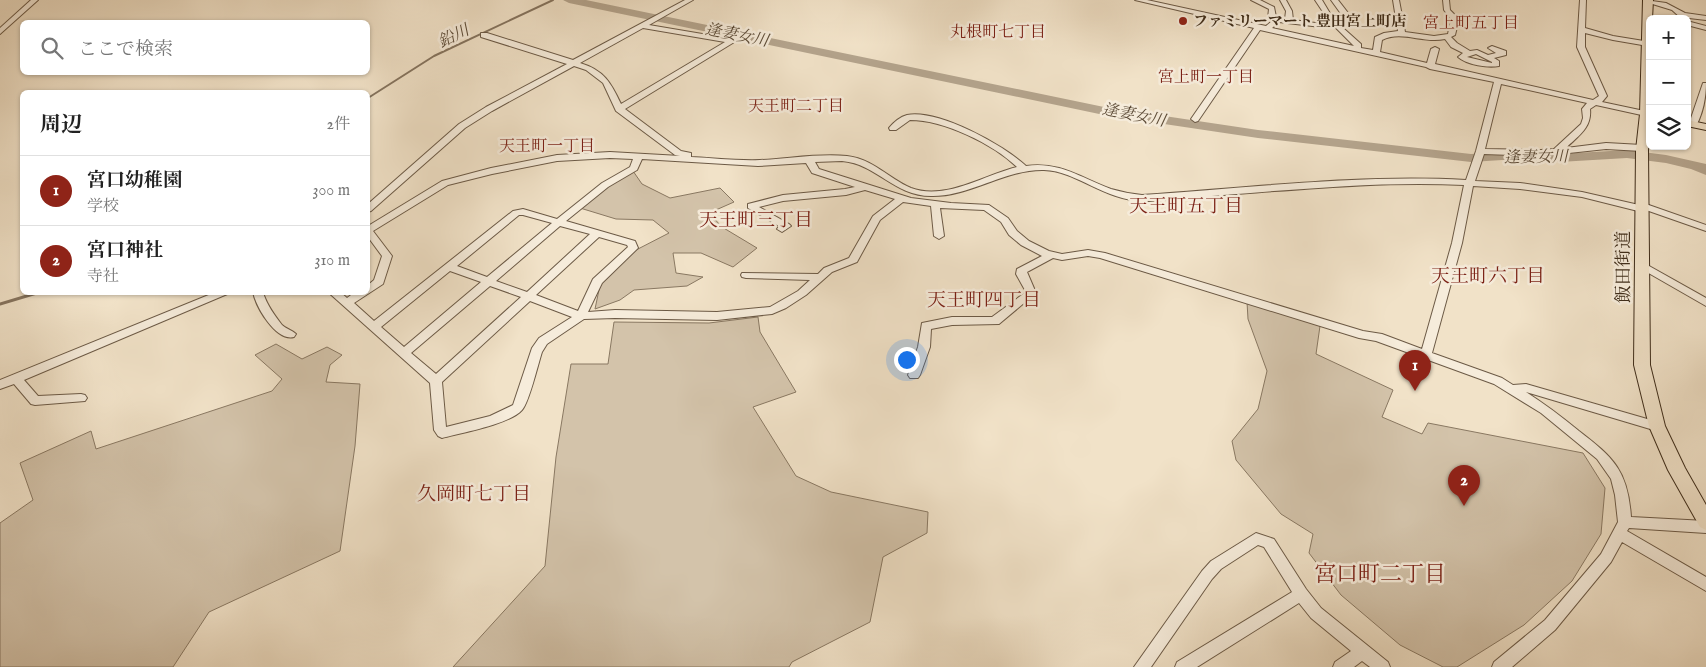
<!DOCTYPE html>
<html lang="ja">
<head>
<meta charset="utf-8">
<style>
  :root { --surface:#fff; --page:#f6f6f6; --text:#222; --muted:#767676; --line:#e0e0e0; --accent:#8f2418 }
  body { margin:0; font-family:"IM FELL English","Noto Serif JP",serif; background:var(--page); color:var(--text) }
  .controls { position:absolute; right:15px; top:15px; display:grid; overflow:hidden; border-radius:8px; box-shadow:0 1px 4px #0004 }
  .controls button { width:45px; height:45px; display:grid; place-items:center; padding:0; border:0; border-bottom:1px solid var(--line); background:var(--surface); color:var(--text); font:25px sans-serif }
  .you { position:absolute; left:906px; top:359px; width:18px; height:18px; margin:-12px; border:4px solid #fff; border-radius:50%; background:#1a73e8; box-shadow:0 0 0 8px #1a73e833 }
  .badge { display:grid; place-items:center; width:32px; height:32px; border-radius:50%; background:var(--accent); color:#fff; font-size:16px; font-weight:700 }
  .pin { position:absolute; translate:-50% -41px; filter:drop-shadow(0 1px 2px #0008) }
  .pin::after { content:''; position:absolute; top:26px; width:18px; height:15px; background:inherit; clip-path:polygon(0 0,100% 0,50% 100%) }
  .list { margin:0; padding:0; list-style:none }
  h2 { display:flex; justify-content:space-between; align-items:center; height:65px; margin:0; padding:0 20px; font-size:21px }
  h2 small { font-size:16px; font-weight:400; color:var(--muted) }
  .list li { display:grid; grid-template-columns:32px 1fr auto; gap:15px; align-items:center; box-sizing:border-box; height:70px; padding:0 20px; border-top:1px solid var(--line) }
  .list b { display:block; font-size:19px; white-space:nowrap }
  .list p { margin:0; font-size:16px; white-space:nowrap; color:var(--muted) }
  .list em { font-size:16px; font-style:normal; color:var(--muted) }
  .icon { flex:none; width:28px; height:28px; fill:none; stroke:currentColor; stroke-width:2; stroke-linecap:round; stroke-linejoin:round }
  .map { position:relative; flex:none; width:1706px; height:667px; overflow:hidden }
  .search { position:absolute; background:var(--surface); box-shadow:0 1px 4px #0004; left:20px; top:20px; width:350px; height:55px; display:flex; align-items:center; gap:12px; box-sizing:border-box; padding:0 18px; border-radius:8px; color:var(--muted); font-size:19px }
  .panel { position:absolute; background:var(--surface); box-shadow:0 1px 4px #0004; left:20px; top:90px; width:350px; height:205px; border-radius:8px }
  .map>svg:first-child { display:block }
</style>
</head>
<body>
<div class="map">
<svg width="1706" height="667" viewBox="0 0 1706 667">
  <rect width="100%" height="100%" fill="#f1e2c8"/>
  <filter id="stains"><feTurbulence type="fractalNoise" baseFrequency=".004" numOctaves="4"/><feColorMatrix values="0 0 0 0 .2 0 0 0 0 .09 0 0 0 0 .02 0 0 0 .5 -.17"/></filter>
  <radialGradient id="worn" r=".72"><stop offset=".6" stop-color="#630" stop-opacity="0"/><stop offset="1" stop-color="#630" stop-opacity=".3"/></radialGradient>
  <!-- green -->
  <path fill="#d3c3aa" stroke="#897862" d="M633 171 642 184 670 198 720 188 734 202 709 213 722 227 757 248 733 267 701 253H673L676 273 703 277 687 286 634 290 620 300 595 309 600 285 636 250 669 233 653 220 616 219 580 208 608 185Z
    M1247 302 1320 326 1316 354 1393 390 1382 417 1422 434 1428 423 1583 453 1605 488 1601 534 1572 581 1524 625 1457 667H1443L1400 645 1341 595 1309 553 1313 534 1281 514 1236 460 1232 441 1258 409 1267 371 1248 319Z
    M758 317 760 332 796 392 753 407 796 476 831 492 928 512 927 533 883 557 870 622 792 662 789 667H453L545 566 556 457 571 364H608L614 322 709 323Z
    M276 344 302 359 327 347 342 355 330 365 326 382 360 384 355 446 340 551 209 612 173 667H0V523L33 500 20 463 91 431 96 449 272 391 282 379 255 355Z"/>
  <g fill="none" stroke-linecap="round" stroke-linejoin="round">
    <!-- stream-far1 -->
    <path stroke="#85745f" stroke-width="2" d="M368 98 434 56 553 0"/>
    <!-- stream -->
    <path stroke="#85745f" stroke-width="3" d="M0 304 40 292"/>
    <!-- river -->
    <path fill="#b4a48d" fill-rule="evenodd" d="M563 0H586L1104 107 1258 130 1471 154 1502 152 1559 154 1627 150 1666 155 1706 164V175L1691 169 1666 163 1627 158 1559 162 1502 160 1471 162 1258 138 1104 115 569 3Z"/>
    <defs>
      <path id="minor" d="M31 0H38L0 34V28Z
        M685 0H693L649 25 732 39 736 41 625 109 681 151 691 153V157C714 158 737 161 760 160 788 159 818 153 847 156 873 159 888 178 911 188 945 201 984 175 1017 167 993 144 944 120 910 120L896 130H890L889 128C894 122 900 117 907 115 938 109 1004 145 1026 166 1059 161 1081 178 1111 189 1121 192 1132 194 1142 195 1249 188 1358 174 1466 180L1476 151 1494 82 1430 69 1426 67 1260 30 1198 121 1195 122 1191 119 1254 28 1135 0H1147L1266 26 1272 21 1268 18 1269 9 1251 0H1260L1274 7 1276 17 1285 19 1286 11 1280 0H1286L1292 11 1293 20 1323 24V12L1315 0H1322L1331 15 1329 28 1279 22 1272 28 1354 46 1334 26 1344 18 1331 0H1338L1352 18 1342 27 1361 44V48L1373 50 1375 37 1384 33 1398 31 1393 0H1399L1405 32 1434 36 1448 34 1451 19 1444 10 1443 0H1449L1450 10 1459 19 1455 35 1451 37 1457 43 1470 51 1477 50 1488 55 1496 53 1488 48 1492 46 1506 51V55L1494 58 1499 61V66C1488 68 1467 65 1458 57L1463 53 1451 47 1445 39C1423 44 1402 30 1382 40L1380 52 1427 63 1431 49 1435 47 1439 49 1435 64 1593 100 1599 96 1577 47 1580 0H1586L1585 28 1613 36 1650 42V46H1648L1613 40 1585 33V47L1607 96 1602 102 1649 112 1650 115 1646 116 1596 105 1590 109C1592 128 1578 136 1566 148L1606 143 1642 145 1646 148 1642 151 1606 149 1541 156 1484 154 1475 181 1520 183 1582 192 1639 205 1643 203 1706 225V231L1646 210 1642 212 1582 197 1520 189 1473 186 1462 243 1432 353 1502 378 1513 385 1526 384 1661 423 1663 426 1661 429 1657 431 1526 392C1545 404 1562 417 1579 431 1614 458 1628 471 1631 517L1706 521V533L1629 528 1627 531 1706 577V591L1622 542 1611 562 1555 630 1512 667H1492L1494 662 1545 620 1601 554 1618 522 1615 495 1611 479 1597 459 1541 413 1494 384 1376 341 1359 338 1100 258 1088 256 1062 260 1053 258 1027 272 1036 293 999 324 952 325 931 329 930 347 920 375 918 378H910L908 375 918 347 922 323 952 317H992L1026 292 1016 274 1017 269 1042 256 1021 245 1009 235 1001 222 984 210 940 208 944 236 939 239 934 236 931 206 903 202 880 220 857 262 832 272 806 295 786 308 772 314 717 320 615 318 584 319 547 344 542 352C538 364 529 403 522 410 510 424 461 433 442 438L438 436 434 430 430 383 328 292H340L347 298 355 292H368V285L374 280 382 256 368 237V226L442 181 491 168 557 155 610 152 680 156 675 155 616 111 603 83 586 70 574 66 492 111 465 128 371 211 368 212V204L459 124 486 107 567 64 481 37V33H487L573 60ZM643 28 725 42 621 104C611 83 604 70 580 63ZM1476 54 1492 62V63L1467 57ZM1501 84 1587 103 1582 109 1583 118 1581 124 1554 149 1541 150 1485 149ZM610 158 633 159 630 167 602 183 557 219 523 209 513 211 374 321 354 303 383 284 392 256 373 231 448 185 492 174 557 161ZM642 159 758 166 806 163 812 173 855 187 845 189 783 195 748 204V208L779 226 777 229 782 232 791 226 789 224 759 207 783 201 846 195 865 190 895 199 873 216 849 258 824 268 818 274 742 273 741 275 742 277 746 278 810 280 798 291 770 307 717 312 615 310 588 312 602 283 638 248 635 241 566 221 608 187 637 170ZM842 161C877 164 894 196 931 196 970 197 1005 169 1044 170 1077 171 1105 201 1144 201 1170 200 1197 197 1223 195 1303 189 1384 181 1464 185L1452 243 1422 349 1382 334 1363 331 1105 253 1088 250 1062 254 1049 251 1029 241 1017 231 1008 218 989 205 951 203 911 198 819 169 815 162ZM519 215H523L552 223 487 277 457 266ZM560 226 590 234 527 292 496 281ZM599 237 627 245 628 247 593 279 578 311 536 295ZM450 271 481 282 404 347 381 327ZM490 286 521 297 436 374 411 353ZM530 301 572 317 539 338 532 348 513 405 490 416 446 427 442 382Z
        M1645 0 1666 3 1685 13 1706 16V20L1689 18 1687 21V19H1682L1672 10 1646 2Z
        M1687 21 1706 26V30L1687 25Z
        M1703 83H1706C1706 97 1703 113 1696 126H1690L1689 124Z
        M1642 262 1706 298V306L1638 267 1637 265Z
        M216 292H232L24 380 38 396 81 394 85 395 87 398 85 401 35 405 31 404 14 384 0 389V380Z
        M253 292H263C266 304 275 316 282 325 286 329 292 330 296 334L294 337C276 342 256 307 253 292Z
        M1256 533 1274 539 1306 589 1321 608 1388 662 1390 667H1370L1362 661 1354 667H1333L1335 662 1351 651 1311 618 1299 603 1197 667H1175L1177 662 1292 592 1264 547 1258 545 1221 569 1212 579 1151 667H1134L1202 571 1211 561Z"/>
      <path id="major" d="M1643 0H1653L1652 19H1650V132L1648 150 1650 365 1665 426 1685 468 1706 505V530L1700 527 1668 470 1649 426 1634 365 1636 150 1640 114Z
        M1687 120 1706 124V130L1687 126Z"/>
    </defs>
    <!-- minor casing -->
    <use href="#minor" stroke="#6c5a46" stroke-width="2"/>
    <!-- major casing -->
    <use href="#major" stroke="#3f2d1a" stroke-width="2"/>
    <!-- minor -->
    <use href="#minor" fill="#f6ecdb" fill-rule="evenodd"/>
    <!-- major -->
    <use href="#major" fill="#f1e2c8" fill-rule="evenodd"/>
  </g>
  <!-- markers -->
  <circle fill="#8f2418" stroke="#f6ecdb" stroke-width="2" cx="1183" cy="21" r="5"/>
  <g text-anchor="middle" stroke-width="5" stroke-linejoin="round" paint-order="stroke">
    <!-- far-poi labels -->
    <g font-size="15" font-weight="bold" fill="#3f2d1a" stroke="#f6ecdb" text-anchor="start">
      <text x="1193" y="26">ファミリーマート 豊田宮上町店</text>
    </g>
    <!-- far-neighbourhood labels -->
    <g font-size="16" fill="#7a1f14" stroke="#f6ecdb">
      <text x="1471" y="28">宮上町五丁目</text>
      <text x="998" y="37">丸根町七丁目</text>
      <text x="1206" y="82">宮上町一丁目</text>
      <text x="796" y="111">天王町二丁目</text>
      <text x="547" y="151">天王町一丁目</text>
    </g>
    <!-- far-water labels -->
    <g font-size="16" font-style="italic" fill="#5c4b37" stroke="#f6ecdb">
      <text transform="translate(737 34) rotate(11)" y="6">逢妻女川</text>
      <text transform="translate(453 35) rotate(-26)" y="6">鉛川</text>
      <text transform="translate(1134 114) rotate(11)" y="6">逢妻女川</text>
      <text transform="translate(1536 156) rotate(-1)" y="6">逢妻女川</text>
    </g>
    <!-- street labels -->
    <g font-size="18" fill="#3f2d1a" stroke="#f6ecdb">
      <text transform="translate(1623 267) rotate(-90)" y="6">飯田街道</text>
    </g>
    <!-- neighbourhood labels -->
    <g font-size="19" fill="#7a1f14" stroke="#f6ecdb">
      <text x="1186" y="212">天王町五丁目</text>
      <text x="756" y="226">天王町三丁目</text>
      <text x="1488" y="282">天王町六丁目</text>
      <text x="984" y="306">天王町四丁目</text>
      <text x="474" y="500">久岡町七丁目</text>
    </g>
    <!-- near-neighbourhood labels -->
    <g font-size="22" fill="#7a1f14" stroke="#f6ecdb">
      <text x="1380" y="581">宮口町二丁目</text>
    </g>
  </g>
  <rect width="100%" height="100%" filter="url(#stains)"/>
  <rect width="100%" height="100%" fill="url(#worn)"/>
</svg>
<div class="controls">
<button>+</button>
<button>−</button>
<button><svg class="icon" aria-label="layers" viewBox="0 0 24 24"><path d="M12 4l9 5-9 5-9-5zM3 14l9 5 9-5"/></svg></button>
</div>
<div class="you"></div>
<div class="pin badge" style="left:1415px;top:391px">1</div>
<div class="pin badge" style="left:1464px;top:506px">2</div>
<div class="search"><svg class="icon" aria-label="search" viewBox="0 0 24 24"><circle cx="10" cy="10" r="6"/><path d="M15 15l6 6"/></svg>ここで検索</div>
<section class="panel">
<h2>周辺<small>2件</small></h2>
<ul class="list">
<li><span class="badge">1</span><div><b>宮口幼稚園</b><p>学校</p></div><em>300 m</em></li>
<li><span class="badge">2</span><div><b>宮口神社</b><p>寺社</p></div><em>310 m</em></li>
</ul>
</section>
</div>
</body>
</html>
